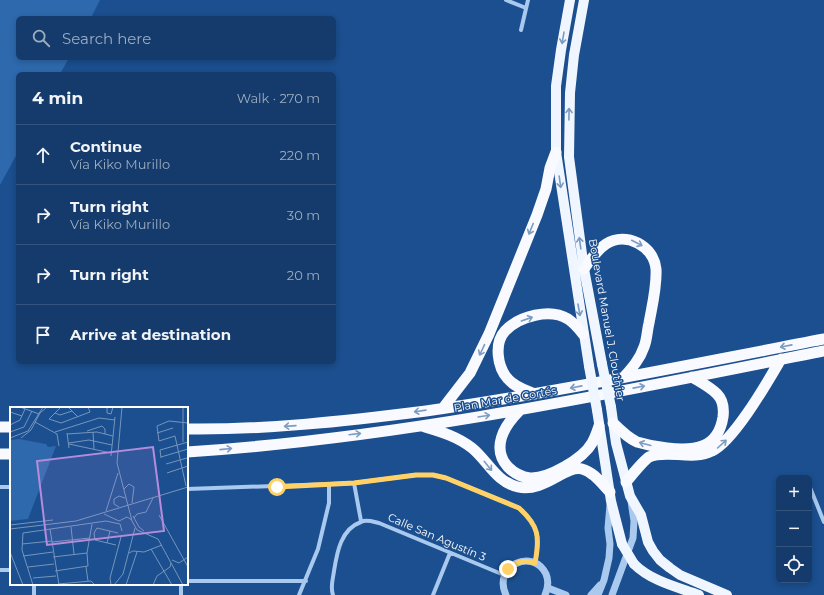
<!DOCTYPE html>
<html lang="en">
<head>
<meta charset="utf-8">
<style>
  :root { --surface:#143b6b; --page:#1d4271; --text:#f1f3f6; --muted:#9dadc1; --line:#33557e }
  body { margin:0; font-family:Montserrat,sans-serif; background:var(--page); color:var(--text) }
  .controls { position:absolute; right:12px; bottom:12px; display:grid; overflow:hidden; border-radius:6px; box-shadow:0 2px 6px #0003 }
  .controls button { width:36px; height:36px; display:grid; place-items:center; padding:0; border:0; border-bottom:1px solid var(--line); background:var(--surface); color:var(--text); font:20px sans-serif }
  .stop { position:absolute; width:12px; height:12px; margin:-9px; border:3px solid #ffd166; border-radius:50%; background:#fff }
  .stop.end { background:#ffd166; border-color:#fff; box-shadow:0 1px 4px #0008 }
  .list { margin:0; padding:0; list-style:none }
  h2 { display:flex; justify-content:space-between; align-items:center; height:52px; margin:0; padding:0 16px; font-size:17px }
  h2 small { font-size:13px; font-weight:400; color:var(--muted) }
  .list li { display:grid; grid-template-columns:26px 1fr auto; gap:12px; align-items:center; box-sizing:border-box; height:60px; padding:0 16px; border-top:1px solid var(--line) }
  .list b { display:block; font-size:15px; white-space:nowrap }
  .list p { margin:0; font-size:13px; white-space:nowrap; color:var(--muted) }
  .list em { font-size:13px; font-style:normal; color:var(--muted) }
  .icon { flex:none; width:22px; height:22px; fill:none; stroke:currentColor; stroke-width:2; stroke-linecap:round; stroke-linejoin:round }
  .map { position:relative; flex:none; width:824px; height:595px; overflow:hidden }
  .search { position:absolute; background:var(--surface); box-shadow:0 2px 6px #0003; left:16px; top:16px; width:320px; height:44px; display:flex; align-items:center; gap:10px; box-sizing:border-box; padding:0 14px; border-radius:6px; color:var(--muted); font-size:15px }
  .panel { position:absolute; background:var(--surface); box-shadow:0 2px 6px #0003; left:16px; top:72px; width:320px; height:292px; border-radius:6px }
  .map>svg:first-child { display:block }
</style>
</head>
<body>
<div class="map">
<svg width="824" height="595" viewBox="0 0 824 595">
  <rect width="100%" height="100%" fill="#1b4f8f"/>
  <!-- grass -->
  <path fill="#2e69ad" d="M0 0H100L91 18H18V58H69L60 74H18V152L0 185Z"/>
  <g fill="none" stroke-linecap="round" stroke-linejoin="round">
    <!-- minor -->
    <path stroke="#a9c9ee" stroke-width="4" d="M506 0 526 8
      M521 30 528 0
      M354 483 361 521
      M809 485 824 522
      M0 487H11
      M187 489 329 484 354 483 416 475H433L446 478 519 508C539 526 540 537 535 563
      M0 570H11
      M187 581H306
      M34 595V584
      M181 595V584
      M299 595 318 549 329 503V484
      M333 595C330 587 333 579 334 571 337 552 341 529 361 522 366 519 374 522 379 523L504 575
      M433 595 450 553"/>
    <!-- tertiary -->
    <path stroke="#a9c9ee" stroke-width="7" d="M548 588 566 595
      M506 595C492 566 533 547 546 574 549 581 548 588 545 595
      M591 595 600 585
      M598 595 604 580 609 558 610 544 608 528 610 505
      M612 595 633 538 634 521 631 501"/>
    <!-- primary -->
    <path stroke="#f0f6ff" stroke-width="10" d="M570 0 561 50 556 86V152L589 366
      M584 0 574 55 570 93 569 157 584 269 602 364
      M611 407 616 443 630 496 641 515 648 542 653 551 660 560 670 568 680 575 727 595
      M597 410 611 501 622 544
      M634 564C651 581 677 587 699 595"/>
    <!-- trunk -->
    <path stroke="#f8faff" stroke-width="11" d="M584 269C590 260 597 250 606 244 626 231 654 246 656 269 657 287 652 306 649 323 647 331 647 340 644 347 640 359 632 368 624 377
      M535 394C525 390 515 387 508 379 497 367 494 343 505 331 519 316 550 308 568 319 574 323 579 329 583 334
      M443 408 470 373 489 334 537 215 546 189 550 168 556 152
      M519 411C504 426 491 448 508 467 514 473 521 477 530 478 548 479 583 459 592 443 595 438 597 432 599 426
      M613 423C620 430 628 438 637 442 647 445 657 447 667 448 694 451 718 449 723 417 724 409 723 400 717 394 710 387 700 382 692 377
      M0 427H11
      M425 427C442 432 458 437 472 448 488 461 496 482 518 487 544 493 565 465 582 469 594 472 602 484 610 492
      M187 429C267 430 346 421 426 411 559 392 692 364 824 339
      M187 452C402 438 613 393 824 351
      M0 454H11
      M626 482C632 475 642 462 649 457 666 449 693 461 712 451 734 441 768 381 781 359"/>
    <!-- primary-bridge -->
    <path stroke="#f0f6ff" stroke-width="10" d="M602 364 611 407
      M589 366 597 410
      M622 544 634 564"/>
  </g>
  <!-- one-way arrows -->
  <defs><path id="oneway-shaft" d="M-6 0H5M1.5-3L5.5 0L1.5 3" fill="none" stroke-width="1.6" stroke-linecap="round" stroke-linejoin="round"/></defs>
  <g stroke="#7b9ac1">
    <use href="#oneway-shaft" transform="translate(563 38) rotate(100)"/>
    <use href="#oneway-shaft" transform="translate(569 114) rotate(-89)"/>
    <use href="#oneway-shaft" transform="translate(560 182) rotate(82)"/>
    <use href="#oneway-shaft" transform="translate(580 243) rotate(-98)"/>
    <use href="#oneway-shaft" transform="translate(579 310) rotate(80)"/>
  </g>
  <g stroke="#7e9cc1">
    <use href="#oneway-shaft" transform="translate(531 229) rotate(112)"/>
    <use href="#oneway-shaft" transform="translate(637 243) rotate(27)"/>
    <use href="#oneway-shaft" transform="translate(527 319) rotate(-19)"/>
    <use href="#oneway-shaft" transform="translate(786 346) rotate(169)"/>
    <use href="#oneway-shaft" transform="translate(482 350) rotate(115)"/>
    <use href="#oneway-shaft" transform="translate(576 387) rotate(169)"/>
    <use href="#oneway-shaft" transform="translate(639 387) rotate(-11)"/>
    <use href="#oneway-shaft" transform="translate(420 411) rotate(172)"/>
    <use href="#oneway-shaft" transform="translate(484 416) rotate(-9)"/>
    <use href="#oneway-shaft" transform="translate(290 426) rotate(176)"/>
    <use href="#oneway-shaft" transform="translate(355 434) rotate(-7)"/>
    <use href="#oneway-shaft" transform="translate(645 444) rotate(-165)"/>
    <use href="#oneway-shaft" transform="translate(722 444) rotate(-42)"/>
    <use href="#oneway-shaft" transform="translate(226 449) rotate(-6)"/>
    <use href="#oneway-shaft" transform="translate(488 466) rotate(51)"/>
  </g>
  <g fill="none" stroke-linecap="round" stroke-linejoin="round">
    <!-- route -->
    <path stroke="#ffd166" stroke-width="5" d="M277 487 354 483 416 475H433L446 478 519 508C539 526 540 537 535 563 524 560 517 561 508 569"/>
  </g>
  <g text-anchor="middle" stroke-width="3" stroke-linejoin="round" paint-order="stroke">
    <!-- street labels -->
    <g font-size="11" fill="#fff" stroke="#1b4f8f">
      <text transform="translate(607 320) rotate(80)" y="4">Boulevard Manuel J. Clouthier</text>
      <text transform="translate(505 399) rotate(-10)" y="4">Plan Mar de Cortés</text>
      <text transform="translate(437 537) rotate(23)" y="4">Calle San Agustín 3</text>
    </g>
  </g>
  <!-- overview -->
  <g transform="translate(10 407)">
    <rect width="178" height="178" fill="#1b4f8f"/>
    <path d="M9 32 36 37 38 40 46 39 18 112 0 114V33Z" fill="#2e69ad"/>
    <path fill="none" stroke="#7695bc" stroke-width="1" d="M10 0 29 7M51 0 39 12 51 16 80 5 78 0M58 0 68 10M97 0V6L101 7 103 0M112 0 107 56 122 114 127 123 148 132 173 178M173 0V35M0 5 12 9M45 6 50 8 62 4M25 15 47 27M0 18 10 13 15 2M77 24 92 19 95 22V27M0 25 14 20 22 4M45 25 89 11 105 13M83 25 84 42M57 26 59 41M147 26 163 21M47 27 49 39M57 27 87 25 103 29M0 31 18 24 33 0M11 31 21 23 30 6 37 0M59 36 79 33 102 38M59 37 101 46M101 49 105 10M151 50 178 42M151 51 150 43 178 35M156 57 177 51M157 66 178 59M176 79 165 29 149 34 147 19 159 14 178 16M114 82 119 77 124 80 122 96M109 100 104 97V92L109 89 115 91M96 104 108 66M94 107 109 114 117 110 122 113M149 108 178 160M123 109 129 120 134 124M124 111 127 107 136 105 143 91M0 118 43 113M61 120 64 147M87 121 84 126 85 133 106 138M87 121 108 126M0 122 66 114 178 80M40 122 49 178M42 135 80 131M97 136 100 124M12 137 42 134M141 142 162 178M0 145 13 178M119 146 123 144 134 145 152 138M13 149 43 145M43 150 77 146M162 153 169 156 178 150M18 160 44 157M76 160 78 174M45 164 78 159 77 146 82 117M23 171 46 169M48 177 81 174 85 178M23 178 12 143 13 126 96 114 110 117 112 124M101 178 100 171 111 130M104 178 113 167 125 121M116 178 127 145M143 178 147 169 160 160 161 156"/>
    <path fill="#b68bdc" fill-opacity="0.15" stroke="#b68bdc" stroke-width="2" d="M143 40 154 124 37 138 27 54Z"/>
    <rect width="178" height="178" fill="none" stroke="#fff" stroke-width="2"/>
  </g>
</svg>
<div class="controls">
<button>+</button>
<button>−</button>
<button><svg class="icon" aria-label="locate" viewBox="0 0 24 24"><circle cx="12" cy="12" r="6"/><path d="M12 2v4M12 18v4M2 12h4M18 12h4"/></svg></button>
</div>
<div class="stop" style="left:277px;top:487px"></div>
<div class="stop end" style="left:508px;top:569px"></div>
<div class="search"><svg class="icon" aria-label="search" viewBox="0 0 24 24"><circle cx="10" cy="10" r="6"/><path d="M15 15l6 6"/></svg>Search here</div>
<section class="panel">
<h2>4 min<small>Walk · 270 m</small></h2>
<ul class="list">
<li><svg class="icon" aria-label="ahead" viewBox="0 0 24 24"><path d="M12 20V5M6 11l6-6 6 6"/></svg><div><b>Continue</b><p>Vía Kiko Murillo</p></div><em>220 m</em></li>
<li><svg class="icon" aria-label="right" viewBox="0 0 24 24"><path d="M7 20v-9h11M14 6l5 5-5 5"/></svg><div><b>Turn right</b><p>Vía Kiko Murillo</p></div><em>30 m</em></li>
<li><svg class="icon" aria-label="right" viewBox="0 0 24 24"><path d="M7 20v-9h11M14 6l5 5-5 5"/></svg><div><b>Turn right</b></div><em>20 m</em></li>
<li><svg class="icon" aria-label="arrive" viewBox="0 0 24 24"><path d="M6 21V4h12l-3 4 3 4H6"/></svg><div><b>Arrive at destination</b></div></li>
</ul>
</section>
</div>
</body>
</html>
